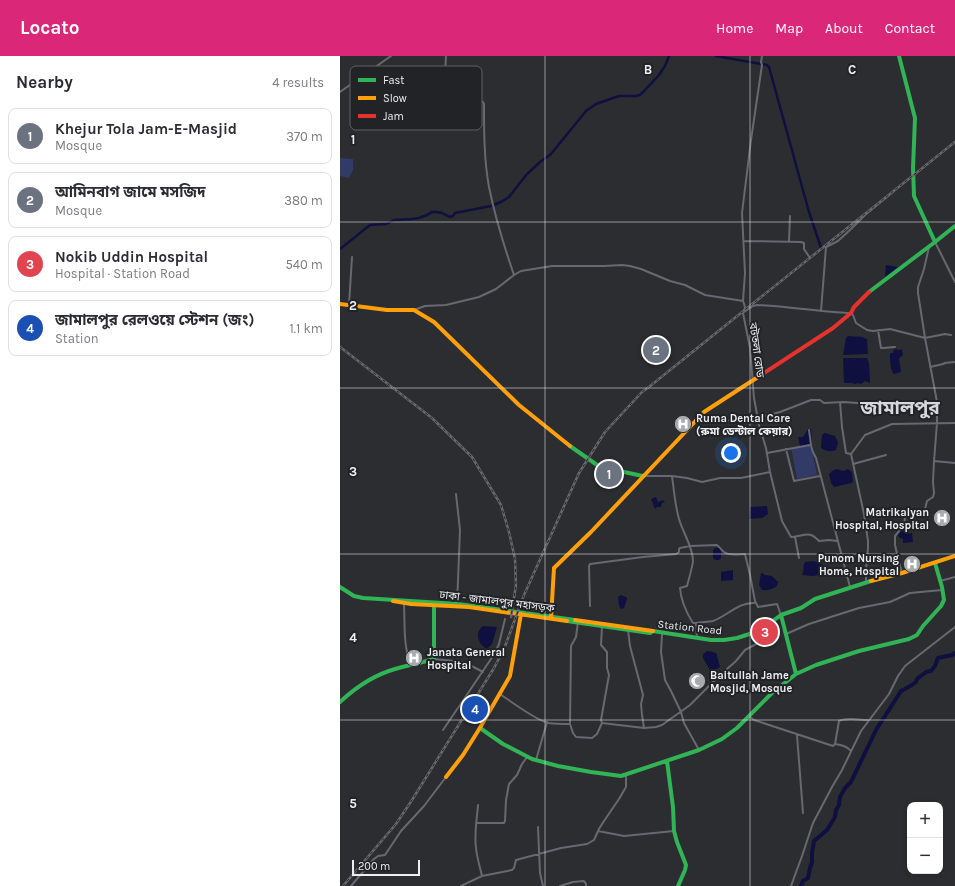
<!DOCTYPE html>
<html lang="en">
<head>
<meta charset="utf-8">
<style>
  :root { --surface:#fff; --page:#f2f2f3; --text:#2b2b33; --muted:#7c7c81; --line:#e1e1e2; --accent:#db2777 }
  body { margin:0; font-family:Karla,"Noto Sans Bengali",sans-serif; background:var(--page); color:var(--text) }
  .controls { position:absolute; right:12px; bottom:12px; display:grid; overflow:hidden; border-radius:8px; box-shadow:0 2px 6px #0003 }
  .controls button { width:36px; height:36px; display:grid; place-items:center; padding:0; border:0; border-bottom:1px solid var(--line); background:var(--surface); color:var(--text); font:20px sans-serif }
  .scale { position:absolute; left:12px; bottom:10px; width:68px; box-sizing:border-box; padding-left:4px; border:2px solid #edeef2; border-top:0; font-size:11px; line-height:14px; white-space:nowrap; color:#edeef2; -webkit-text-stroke:3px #212327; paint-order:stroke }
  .you { position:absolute; left:391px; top:397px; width:14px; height:14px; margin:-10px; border:3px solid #fff; border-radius:50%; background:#1a73e8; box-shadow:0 0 0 6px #1a73e833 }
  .badge { display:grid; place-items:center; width:26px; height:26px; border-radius:50%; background:var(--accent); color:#fff; font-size:13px; font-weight:700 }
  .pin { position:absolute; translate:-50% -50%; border:2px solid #fff; box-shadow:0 1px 4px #0006 }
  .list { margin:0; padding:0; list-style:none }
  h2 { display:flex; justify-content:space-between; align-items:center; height:52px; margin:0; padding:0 16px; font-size:17px }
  h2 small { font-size:13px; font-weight:400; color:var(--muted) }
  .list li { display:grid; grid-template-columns:26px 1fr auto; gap:12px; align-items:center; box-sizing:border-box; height:56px; margin:0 8px 8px; padding:0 8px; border:1px solid var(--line); border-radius:8px }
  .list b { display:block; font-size:15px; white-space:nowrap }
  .list p { margin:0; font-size:13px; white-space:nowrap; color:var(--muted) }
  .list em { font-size:13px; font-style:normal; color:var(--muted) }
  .map { position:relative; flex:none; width:615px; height:830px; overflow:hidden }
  header { display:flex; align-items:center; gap:24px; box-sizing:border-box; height:56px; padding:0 20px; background:var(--accent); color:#fff }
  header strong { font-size:19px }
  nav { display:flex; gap:22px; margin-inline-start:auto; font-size:14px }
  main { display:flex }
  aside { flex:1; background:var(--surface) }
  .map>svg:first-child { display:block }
</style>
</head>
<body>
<header>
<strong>Locato</strong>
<nav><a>Home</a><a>Map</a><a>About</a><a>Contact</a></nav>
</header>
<main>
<aside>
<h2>Nearby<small>4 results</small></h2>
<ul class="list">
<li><span class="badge" style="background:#6b7280">1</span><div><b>Khejur Tola Jam-E-Masjid</b><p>Mosque</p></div><em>370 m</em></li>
<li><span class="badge" style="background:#6b7280">2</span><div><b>আমিনবাগ জামে মসজিদ</b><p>Mosque</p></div><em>380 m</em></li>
<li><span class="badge" style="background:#e0444e">3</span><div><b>Nokib Uddin Hospital</b><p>Hospital · Station Road</p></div><em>540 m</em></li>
<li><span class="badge" style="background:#1a4fb4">4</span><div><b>জামালপুর রেলওয়ে স্টেশন (জং)</b><p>Station</p></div><em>1.1 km</em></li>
</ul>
</aside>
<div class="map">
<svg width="615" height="830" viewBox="0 0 615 830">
  <rect width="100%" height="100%" fill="#2c2d30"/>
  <!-- green -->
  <path fill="#323a68" d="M0 102 13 103V114L9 122 0 120Z
    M471 388 477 419 457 423 451 392Z"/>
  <!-- water -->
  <path fill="#0f103f" d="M546 209 558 211 545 221Z
    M508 280 523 281 524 282 527 283 528 298 503 299 506 282Z
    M554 293 560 294 562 293 563 299 559 302 561 316 554 318C550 314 550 304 550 297H553Z
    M503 302H527L529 307 530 327 525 325 521 328 518 327 515 328 512 327H504Z
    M468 373H471L472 388 460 390 458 381H463Z
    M485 377 495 380 498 386 496 394C492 396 486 395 482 393L481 391 482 379Z
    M497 413 503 415 508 413 512 416 513 425 512 427 494 431 491 427 489 418 492 415Z
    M316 441 318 446 323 444 325 446 322 447 321 451H317L315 453 311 443Z
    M427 450 428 458 422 462 409 463 410 451Z
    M563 474 565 478 572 477 573 486 563 487V483L560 482 558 480 559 477Z
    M375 492H379L381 495V502L379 504H375L373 502V494Z
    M474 505 488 511 485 519H479L473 520 462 519C465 513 462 511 465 506Z
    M393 514V524L381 525V516Z
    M421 517H422L425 519 432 520 438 526 437 530C432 533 428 535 422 534L419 529Z
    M281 539 286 541 287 543 284 552 281 553C278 549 279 546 278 541Z
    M143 570 157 571 152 588 147 593C138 589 134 576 143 570Z
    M367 595 373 596 377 598V600L380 611 371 616 363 602V598Z"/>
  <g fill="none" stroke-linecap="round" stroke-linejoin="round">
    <!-- canal -->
    <path stroke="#0f103f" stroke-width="2.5" d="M376 0 427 9 429 11 469 156 481 192
      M0 193 30 169 46 168 54 164 72 163 79 162 87 159 92 156H96L102 157 110 161 113 160 115 157 151 150 161 146 169 141 187 118 200 106 211 98 246 55 256 48 279 40H296L300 39 305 34 319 19 325 10 329 0"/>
    <!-- river -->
    <path stroke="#0f103f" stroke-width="4" d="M461 830 463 825 468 822 470 812 472 806V797L474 785 487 774 495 761 496 754 499 749 500 741 505 732 511 726 536 674 561 635C567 632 571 630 576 626L577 623 586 616 591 615 595 610 598 602 612 599 615 597"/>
    <!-- street -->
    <path stroke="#676871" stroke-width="2" d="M106 0 104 37V39L139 45 143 46 144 48C144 75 144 104 149 131 155 161 164 190 174 219
      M422 0 421 6 422 9 411 84 402 157 405 217 403 245C405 250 406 252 403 257L410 292 414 342 419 369 426 392 430 416 442 465 451 481C457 481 467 477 471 479 474 480 477 483 479 485L489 484 497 485
      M0 36 51 0
      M404 185 461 186 464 187V193L470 202
      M449 185 450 160
      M595 186 615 226
      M9 249 12 201
      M74 254 85 250 106 249 139 241 156 233 174 219 181 215 212 210H264L282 209 290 210 301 213 330 225 345 229 365 239 403 245
      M481 255 486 191 498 185 511 173 525 159 553 136
      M404 256 413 250 417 249C448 250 479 256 511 257L513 259 516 267 527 274 533 275 550 273 585 282 605 278 611 279
      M538 274 541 292H543L555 291
      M590 311 603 308 605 307 614 306
      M500 346 502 371 506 397 511 398 524 458 528 485V492L526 513V527
      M418 362 440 356 471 344H480L484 347 504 346 517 347 532 346
      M366 365 406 364 418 362
      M469 374 471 389
      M446 393 454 425 480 420
      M427 397 470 389 471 390 473 396 476 402 510 531
      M511 398 525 379 552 368 615 367
      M594 405 615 407
      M513 408 546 399
      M304 420H332L347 422 362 426 380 422H401L430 416
      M332 420C334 434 335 449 339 463 343 477 353 491 353 505 352 513 349 522 347 530L340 532C341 545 346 556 353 567H356L357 582
      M116 438 120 474 117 549
      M455 481 459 502
      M562 517 558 502 555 489V480L564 469 565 462 567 460 573 457 582 455 585 453 587 445 593 441 594 437 593 426 594 405 597 367V346L585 282 578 237V231L584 213 589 191
      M600 525 615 521
      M64 548C65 568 63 590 71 609
      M250 550 249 510 250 508 303 501 336 498 339 496V493L340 492 350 490 377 489C380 491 381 494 384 496 389 500 399 498 405 498L410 519 415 545 418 551 437 548 441 559
      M238 566 236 581 231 590 230 668 233 677 236 681 252 682 257 678 262 667 261 664 269 619 267 612V596L261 589 262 570
      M356 567C361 566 368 566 373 565 387 560 399 546 414 547
      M288 574 290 590 303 639 301 648 302 659 304 672
      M322 578 321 596 325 624 331 635 341 656 344 667 359 694
      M446 578 469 568 519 552 550 546 570 537 602 534
      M94 603 124 606 143 616
      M160 638C173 647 194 663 208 667 216 668 223 668 230 668
      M410 661 414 664 493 690 495 688 499 665C507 661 519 664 528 664
      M262 667 304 672 316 671 322 669 350 649 377 622 396 605 405 594 418 587 423 582 424 572
      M103 674 122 646 155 597 159 588 165 563
      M457 679 463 757
      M495 688C501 689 507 690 511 695
      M196 704 207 666
      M138 749C137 763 134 778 136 792 137 802 140 811 142 820
      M137 767H164L165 765 166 744 169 728 177 719 182 708 187 701
      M198 771 200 817 203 830
      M258 775 284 780 334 775
      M11 830 34 803 38 800 45 799 61 775 84 750 106 721
      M121 830 142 820 172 814 174 812 176 804 221 792 247 788 254 784 259 773 264 765 279 743 286 731V719
      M220 830 233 826 244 825 246 828V830
      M451 830 462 800 473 767 492 731 502 714 521 675 549 638 558 620 565 610 615 571"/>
    <!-- fast -->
    <path stroke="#30b455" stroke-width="4" d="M595 186 615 170
      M529 236 595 186 574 140 573 112 575 62 559 0
      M230 390 260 411 303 420
      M0 531 14 540 23 542 118 548 235 564
      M227 565 310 577 313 575 371 584H384L397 582 419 575 441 559 461 552 475 543 531 525
      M456 618 476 609 519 595 569 583 577 579 583 570 601 550 604 544 602 531 595 507
      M0 646C16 631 34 619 55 613 68 609 81 607 94 603V549
      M140 672 163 688 192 703 218 710 251 716 281 720 359 694 382 683 397 672 432 637 456 618 441 559
      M327 705 333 751 334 775 337 786 346 809 345 814 338 830"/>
    <!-- slow -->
    <path stroke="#ff9f0a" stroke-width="4" d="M0 248 47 254H74L94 266 179 349 230 390
      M531 525 562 517 615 500
      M53 545 71 548 129 551 227 565
      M211 562 214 512 251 476 364 356 418 321
      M235 564 313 575
      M106 721 123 699 138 675 170 620 181 558"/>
    <!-- jam -->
    <path stroke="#e5322d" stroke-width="4" d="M418 321 493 272 511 257 514 251 529 236"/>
    <defs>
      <path id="rail" d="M0 291 92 362 132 401 161 449 169 476 175 503 176 529 171 561
        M3 830 56 768 72 744 154 612 164 593 184 539 239 417 265 376 302 336 309 331 376 277 615 86"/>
    </defs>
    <!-- rail casing -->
    <use href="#rail" stroke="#68686d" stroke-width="2.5"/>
    <!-- rail -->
    <use href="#rail" stroke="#212327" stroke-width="1" stroke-dasharray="3" stroke-linecap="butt"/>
  </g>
  <!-- grid -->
  <path fill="none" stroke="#edeef2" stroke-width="1" stroke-opacity="0.55" d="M205 0V830M410 0V830M0 166H615M0 332H615M0 498H615M0 664H615"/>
  <!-- icons -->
  <defs>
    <symbol id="hospital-disc" viewBox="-11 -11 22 22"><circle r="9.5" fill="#a9aaae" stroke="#212327"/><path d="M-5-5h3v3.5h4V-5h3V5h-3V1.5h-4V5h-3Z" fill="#fff"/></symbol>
    <symbol id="mosque-disc" viewBox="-11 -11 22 22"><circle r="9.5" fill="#a9aaae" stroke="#212327"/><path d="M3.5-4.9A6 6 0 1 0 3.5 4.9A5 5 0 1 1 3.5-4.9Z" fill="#fff"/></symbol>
  </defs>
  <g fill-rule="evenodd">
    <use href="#hospital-disc" x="333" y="358" width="20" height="20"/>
    <use href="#hospital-disc" x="592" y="452" width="20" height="20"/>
    <use href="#hospital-disc" x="562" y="498" width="20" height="20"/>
    <use href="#hospital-disc" x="64" y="592" width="20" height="20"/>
    <use href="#mosque-disc" x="347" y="615" width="20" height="20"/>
  </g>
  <g text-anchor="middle" stroke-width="4" stroke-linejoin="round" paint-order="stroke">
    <!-- street labels -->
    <g font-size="11" fill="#edeef2" stroke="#212327">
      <text transform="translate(417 294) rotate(82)" y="4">বটতলা রোড</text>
      <text transform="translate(157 545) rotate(7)" y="4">ঢাকা - জামালপুর মহাসড়ক</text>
      <text transform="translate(350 571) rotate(6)" y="4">Station Road</text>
    </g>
    <!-- poi labels -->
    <g font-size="11" font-weight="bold" fill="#edeef2" stroke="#212327" text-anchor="start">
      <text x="356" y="366">Ruma Dental Care<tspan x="356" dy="13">(রুমা ডেন্টাল কেয়ার)</tspan></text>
      <text x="589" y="460" text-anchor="end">Matrikalyan<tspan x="589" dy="13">Hospital, Hospital</tspan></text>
      <text x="559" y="506" text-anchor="end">Punom Nursing<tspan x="559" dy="13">Home, Hospital</tspan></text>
      <text x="87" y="600">Janata General<tspan x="87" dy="13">Hospital</tspan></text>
      <text x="370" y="623">Baitullah Jame<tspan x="370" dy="13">Mosjid, Mosque</tspan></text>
    </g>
    <!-- town labels -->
    <g font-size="19" font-weight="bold" fill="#d7d8df" stroke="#212327">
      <text x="560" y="358">জামালপুর</text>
    </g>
  </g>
  <!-- legend -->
  <rect x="10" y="10" width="132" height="64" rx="6" fill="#212327" stroke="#5e6064" stroke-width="1"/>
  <rect x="18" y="22" width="18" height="4" fill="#30b455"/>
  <rect x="18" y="40" width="18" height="4" fill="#ff9f0a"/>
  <rect x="18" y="58" width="18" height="4" fill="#e5322d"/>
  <g font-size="11" fill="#edeef2">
    <text x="43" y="28">Fast</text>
    <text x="43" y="46">Slow</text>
    <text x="43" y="64">Jam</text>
  </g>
  <g font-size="13" text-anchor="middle" font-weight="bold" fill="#edeef2" stroke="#212327" stroke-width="4" stroke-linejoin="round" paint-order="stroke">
    <text x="308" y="18">B</text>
    <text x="512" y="18">C</text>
    <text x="13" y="88">1</text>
    <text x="13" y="254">2</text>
    <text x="13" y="420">3</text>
    <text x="13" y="586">4</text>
    <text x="13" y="752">5</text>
  </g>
</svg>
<div class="controls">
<button>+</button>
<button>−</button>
</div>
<div class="scale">200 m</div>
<div class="you"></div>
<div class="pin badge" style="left:269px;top:418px;background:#6b7280">1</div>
<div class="pin badge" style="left:316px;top:294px;background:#6b7280">2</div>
<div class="pin badge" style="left:425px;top:576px;background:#e0444e">3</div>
<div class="pin badge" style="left:135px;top:653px;background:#1a4fb4">4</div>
</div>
</main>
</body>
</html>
